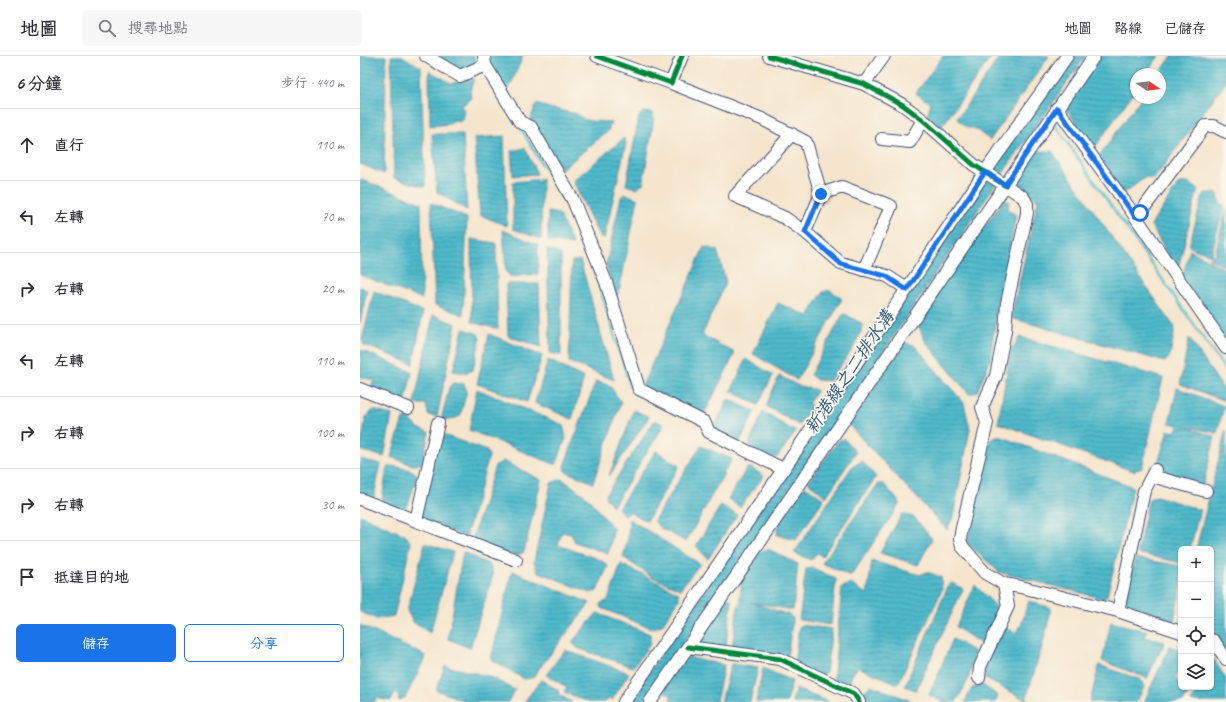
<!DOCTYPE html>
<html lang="zh-TW">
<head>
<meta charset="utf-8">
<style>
  :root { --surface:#fff; --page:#f7f7f7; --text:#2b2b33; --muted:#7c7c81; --line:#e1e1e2; --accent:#1a73e8 }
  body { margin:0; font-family:Caveat,"LXGW WenKai TC",sans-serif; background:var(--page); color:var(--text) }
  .controls { position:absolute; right:12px; bottom:12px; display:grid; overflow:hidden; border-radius:6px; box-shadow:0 1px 3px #0004 }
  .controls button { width:36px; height:36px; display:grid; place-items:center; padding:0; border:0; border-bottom:1px solid var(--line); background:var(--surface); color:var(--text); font:20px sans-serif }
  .compass { position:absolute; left:770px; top:12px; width:36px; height:36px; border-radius:50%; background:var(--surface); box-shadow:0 1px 3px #0004; rotate:103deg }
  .stop { position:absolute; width:12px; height:12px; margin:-9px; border:3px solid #1a73e8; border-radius:50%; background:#fff }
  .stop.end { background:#1a73e8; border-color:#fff; box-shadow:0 1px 4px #0008 }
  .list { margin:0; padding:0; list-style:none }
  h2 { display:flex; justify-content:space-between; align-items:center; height:52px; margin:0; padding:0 16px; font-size:17px }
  h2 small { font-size:13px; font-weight:400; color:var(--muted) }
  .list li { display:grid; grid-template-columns:26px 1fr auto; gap:12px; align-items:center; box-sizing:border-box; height:72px; padding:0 16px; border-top:1px solid var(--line) }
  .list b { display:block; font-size:15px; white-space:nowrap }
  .list em { font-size:13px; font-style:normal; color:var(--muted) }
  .actions { display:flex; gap:8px; padding:12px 16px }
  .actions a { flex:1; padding:9px 0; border:1px solid var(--accent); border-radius:6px; text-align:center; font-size:14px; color:var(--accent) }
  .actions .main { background:var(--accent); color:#fff }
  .icon { flex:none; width:22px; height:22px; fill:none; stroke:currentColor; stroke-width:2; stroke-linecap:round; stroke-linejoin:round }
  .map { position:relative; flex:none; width:866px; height:646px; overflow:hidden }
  header { display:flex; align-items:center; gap:24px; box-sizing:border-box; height:56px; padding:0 20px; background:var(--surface); border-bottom:1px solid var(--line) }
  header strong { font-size:19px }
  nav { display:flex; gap:22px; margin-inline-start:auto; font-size:14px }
  .search { width:280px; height:36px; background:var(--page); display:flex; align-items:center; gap:10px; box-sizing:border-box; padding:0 14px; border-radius:6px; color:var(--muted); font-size:15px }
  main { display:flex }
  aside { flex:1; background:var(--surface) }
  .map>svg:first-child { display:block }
</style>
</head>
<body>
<header>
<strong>地圖</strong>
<div class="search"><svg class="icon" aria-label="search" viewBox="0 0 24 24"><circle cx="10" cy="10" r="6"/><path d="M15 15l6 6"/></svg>搜尋地點</div>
<nav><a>地圖</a><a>路線</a><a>已儲存</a></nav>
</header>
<main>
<aside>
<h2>6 分鐘<small>步行 · 440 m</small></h2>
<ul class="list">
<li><svg class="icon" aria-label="ahead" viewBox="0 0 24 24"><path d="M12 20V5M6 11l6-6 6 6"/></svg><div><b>直行</b></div><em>110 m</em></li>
<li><svg class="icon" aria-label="left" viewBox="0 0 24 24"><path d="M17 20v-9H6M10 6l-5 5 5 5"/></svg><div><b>左轉</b></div><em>70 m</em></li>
<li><svg class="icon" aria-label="right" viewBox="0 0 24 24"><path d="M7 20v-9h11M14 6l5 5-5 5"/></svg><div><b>右轉</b></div><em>20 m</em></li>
<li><svg class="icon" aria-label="left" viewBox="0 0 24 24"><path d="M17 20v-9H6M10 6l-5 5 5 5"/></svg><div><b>左轉</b></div><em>110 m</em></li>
<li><svg class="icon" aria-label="right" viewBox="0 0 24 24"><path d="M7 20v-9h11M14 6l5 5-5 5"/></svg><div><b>右轉</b></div><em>100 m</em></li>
<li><svg class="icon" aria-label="right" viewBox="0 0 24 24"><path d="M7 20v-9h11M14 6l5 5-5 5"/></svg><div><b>右轉</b></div><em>30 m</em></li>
<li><svg class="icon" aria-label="arrive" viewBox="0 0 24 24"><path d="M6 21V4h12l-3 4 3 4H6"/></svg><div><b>抵達目的地</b></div></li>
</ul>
<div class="actions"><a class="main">儲存</a><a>分享</a></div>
</aside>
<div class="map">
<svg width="866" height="646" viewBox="0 0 866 646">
  <defs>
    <pattern id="water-rules" width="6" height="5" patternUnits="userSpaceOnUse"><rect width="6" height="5" fill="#4fbacb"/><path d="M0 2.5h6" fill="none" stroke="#4198a8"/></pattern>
  </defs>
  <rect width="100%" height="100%" fill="#fbf7ec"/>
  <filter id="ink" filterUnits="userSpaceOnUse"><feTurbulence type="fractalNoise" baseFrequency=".025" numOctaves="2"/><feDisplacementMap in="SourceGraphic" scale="8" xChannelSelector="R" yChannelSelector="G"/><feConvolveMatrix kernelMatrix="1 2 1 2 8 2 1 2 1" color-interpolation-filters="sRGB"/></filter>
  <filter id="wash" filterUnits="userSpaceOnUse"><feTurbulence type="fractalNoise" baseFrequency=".012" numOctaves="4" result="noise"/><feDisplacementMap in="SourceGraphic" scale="16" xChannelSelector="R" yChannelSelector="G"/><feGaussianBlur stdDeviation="0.9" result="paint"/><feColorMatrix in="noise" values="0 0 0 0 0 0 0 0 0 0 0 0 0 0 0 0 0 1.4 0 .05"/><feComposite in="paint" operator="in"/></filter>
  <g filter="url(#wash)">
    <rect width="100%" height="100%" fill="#f5e5cd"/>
    <!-- water -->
    <path fill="url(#water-rules)" stroke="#357494" d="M0 0H26L24 118 0 108Z
      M31 0H42L61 11 65 131 34 122Z
      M82 0H114L116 9 97 15 79 4Z
      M125 0H163L149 33 141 31Z
      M583 0H632L580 73 567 65 570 47 556 37Z
      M640 0H689L630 84 614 72H607L597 63Z
      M711 0H726L643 117 486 351 283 646H268Z
      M739 0H799L786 18H776V33L733 94 705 50Z
      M812 0H866V26L794 123 786 121 763 138 738 102 781 42H800V18H799Z
      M69 15 91 27 114 23 110 35 111 42 102 50 104 53 103 63 99 66 94 64 89 68 70 70Z
      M176 48 189 52 217 58 223 63 231 65 251 66 248 75 201 114 170 65Z
      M284 56 292 57 294 62 283 128 277 133 266 129 279 60Z
      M72 78H103L107 154 77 136Z
      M144 80 147 170 120 159 114 82Z
      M264 82 266 87 244 183 239 180 213 125Z
      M165 92 177 118 153 120 151 95Z
      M672 95H692L815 272 810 300 805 306 651 262 678 144 657 130Z
      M0 123 61 147 62 243 0 219Z
      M182 123 181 183 153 173V126Z
      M819 127H828L838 133 819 209 812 207 791 169Z
      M847 137 858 138 860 148 864 149 851 199 836 194 829 190 843 139Z
      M266 138 278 143 260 231 256 242 246 209 261 141Z
      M644 143 649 146 648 153 656 159 647 206 638 241 630 305 617 336 609 338 565 285 557 266Z
      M71 147 107 162 103 259 75 249Z
      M866 153V211L848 202 855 198Z
      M188 156 199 158 213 189 188 185Z
      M143 174 178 189V218L151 221 146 216Z
      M111 183 136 187 138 273 112 266Z
      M344 191 357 194 366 226 342 279 375 297 341 364 280 335Z
      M187 193 201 198V299L190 297Z
      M830 194 866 214V287L822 222Z
      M220 204 254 324 209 306 212 205Z
      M146 228H179L181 291 148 280Z
      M0 231 7 234 0 267Z
      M470 234 482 243 437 324 393 298 418 247 448 260 463 236Z
      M14 235 63 256 53 308 4 289 2 284Z
      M485 258 501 267 503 271 492 294 469 325 457 324 450 319 482 260Z
      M73 259 96 268 77 361 68 359 66 348H54Z
      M103 273 108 274 118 278 120 283 113 314 105 317 93 315Z
      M129 278 182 300 167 346 117 328Z
      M660 281 803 322 782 412 773 415 638 367 651 294Z
      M829 282 866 337 865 345 820 328Z
      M544 287 554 289 604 347 610 373 593 461 587 474 488 368Z
      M1 294 52 316 45 347 9 335 14 324 0 321Z
      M386 303 413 319 398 349 371 335Z
      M188 304 224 322 212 363 175 347Z
      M419 320 439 330 457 334 449 346 451 352 439 369 406 350Z
      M236 325 250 330 261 346 233 427 205 415 204 410Z
      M93 327 104 328 107 335 100 360 96 362 81 364 89 332Z
      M817 332 864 350 857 377 824 370 855 381 842 433 796 414 808 374 814 376 819 369 809 367Z
      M117 333 203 369 206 382 196 409 109 374Z
      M368 343 395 356 379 387 353 375Z
      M13 354 32 359 24 401 0 394 6 361Z
      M274 354 289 361 249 420Z
      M403 356 436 376 417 401 408 402 390 392V386Z
      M43 363H50L58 372 69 376 62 408 53 409 31 401Z
      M295 364 304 369 253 450 246 443V438Z
      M866 374V603L851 584V493H836Z
      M79 377 127 395 129 400 106 481 58 463Z
      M639 380 773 431 747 540 744 543 639 516 607 487 630 384Z
      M484 383 496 396 466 441 448 426 479 384Z
      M341 390 372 403 326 486 299 471 294 464Z
      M296 395 319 410 287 465 270 456 265 460 258 452Z
      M0 403 21 408 13 445 0 440Z
      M143 405 181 424 164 496 156 500 111 487 135 410Z
      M502 405 516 421 462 501 457 497 451 504 434 497 492 411Z
      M33 410 51 414 58 419 48 448 41 456 21 450 27 412Z
      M387 412H391L404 420 380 451 368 443Z
      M202 423 227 441 254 473 248 498 215 486 211 478 202 476 198 489 241 504 248 510 237 535 230 537 177 515 174 505 191 427Z
      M518 428H524L540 447 491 520 462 507Z
      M445 430 464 443 436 484 417 479V470Z
      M797 440 840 454 830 493H821V507L777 497 789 443Z
      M361 449 377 459 348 503 336 490Z
      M542 458 554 461 572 483 558 509 520 497Z
      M0 459 45 479 51 487 34 560 17 563 0 556Z
      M269 463 340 508 320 533 292 521 263 501 268 482Z
      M65 487 93 496 70 577 53 566 47 555Z
      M408 493 438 508 433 554 390 546 429 559 433 562 427 602 372 593 378 550 383 545 380 544 382 519 399 496Z
      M103 496 130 509 133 519 110 592 88 583Z
      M775 502 821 510V532L813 568 762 555Z
      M512 505 560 519 567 516 581 521 582 534 538 628 498 611 492 619 488 633 473 628 482 531 491 528 507 538Z
      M261 508 319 537V544L302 569 292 573 242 552 240 548 248 544Z
      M453 512 476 523 471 569 439 564 446 513Z
      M152 515 230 547 172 622 164 623 131 603Z
      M592 527 603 533 556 634 545 630 588 530Z
      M615 529 641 555 623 589 596 571Z
      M367 541 372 545 365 595 335 588Z
      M669 545 691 552C686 584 674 613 666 644L626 623 623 613 643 570 656 577C665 565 663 557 669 545Z
      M237 557 290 578V588L273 611 217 592 212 586Z
      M751 566 787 575 785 581 805 586 787 622 742 605Z
      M0 569 66 600 45 642 39 645 38 638 35 637 31 645 17 642 15 646H0Z
      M442 569 472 573 466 616 459 621 434 608 439 571Z
      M593 583 615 596 608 624 596 646H583L569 639Z
      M810 590 821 595V610L815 623 821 627V631L831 632 823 646H784Z
      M205 594 269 617 252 644 249 642 246 646H228L204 636 207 631 186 619Z
      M852 600 866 623V646H831L838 631H851Z
      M327 601 364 609 356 646H310L311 639 300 634Z
      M371 608 398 612 390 646H361Z
      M739 609 781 624 784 631 777 646H730Z
      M85 610 128 620 155 634 148 646H108L76 634Z
      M403 612 432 625 427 646H396Z
      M181 624 198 634 199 639 212 646H164Z
      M511 629 554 646H502L499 640Z
      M623 629 638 640 635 646H605L612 632Z
      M436 633 469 646H432Z"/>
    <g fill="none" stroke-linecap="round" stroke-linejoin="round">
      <!-- stream -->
      <path stroke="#4fbacb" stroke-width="2.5" d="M693 66 866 315
        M160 71 212 159 228 196
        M233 210 270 330"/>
    </g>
  </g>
  <g filter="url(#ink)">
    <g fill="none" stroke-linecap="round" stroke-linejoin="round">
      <defs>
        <path id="minor" d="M66 0 100 20 125 9
          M124 0 125 9 160 66 171 71 213 144 246 226 279 333 344 366 349 376 423 413
          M237 0 311 27 322 0
          M409 0 504 28 543 49 563 64 614 109 663 141 667 148V157L647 247 645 275 636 320 622 351 627 367 602 472 600 483 602 490 625 517 644 528 661 531 758 555 821 576
          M311 27 402 63 446 86 461 138
          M504 28 524 0
          M697 52 775 160 780 157 845 70H854L866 76
          M432 78 375 140 425 162 445 176 481 207 527 220 547 233
          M522 83 550 86 563 64
          M775 160 866 292
          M445 176 461 138 482 131 531 150 504 214
          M0 333 48 352
          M792 420 846 435
          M0 443 156 504
          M56 465 78 367
          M758 555 784 435 795 414
          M851 584 854 585 866 603
          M328 591 420 603 494 638 499 646
          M619 622 620 611 648 550 644 528
          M264 646 547 233 625 116 707 0
          M290 646 734 0"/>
      </defs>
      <!-- minor casing -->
      <use href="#minor" stroke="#3c4a6f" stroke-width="14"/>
      <!-- minor -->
      <use href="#minor" stroke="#fff" stroke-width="12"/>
      <defs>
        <path id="cycleway" d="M237 0 311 27 322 0
          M409 0 504 28 543 49 563 64 614 109 645 129
          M328 591 420 603 494 638 499 646"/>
      </defs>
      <!-- cycleway casing -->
      <use href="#cycleway" stroke="#fbf7ec" stroke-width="8"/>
      <!-- cycleway -->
      <use href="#cycleway" stroke="#00873e" stroke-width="5"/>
    </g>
  </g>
  <g fill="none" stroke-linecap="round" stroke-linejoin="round" filter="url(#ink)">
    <!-- route -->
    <path stroke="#1a73e8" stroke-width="5" d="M461 138 445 176 481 208 526 220 547 234 625 116 645 129 697 52 775 160 780 157"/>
  </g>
  <g text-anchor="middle" stroke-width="3.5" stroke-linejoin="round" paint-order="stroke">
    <!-- water labels -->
    <g font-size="18" font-style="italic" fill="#2b597f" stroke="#fbf7ec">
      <text transform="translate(489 316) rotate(-56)" y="6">新港線之二排水溝</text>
    </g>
  </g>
</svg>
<div class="controls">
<button>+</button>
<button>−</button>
<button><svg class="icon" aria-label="locate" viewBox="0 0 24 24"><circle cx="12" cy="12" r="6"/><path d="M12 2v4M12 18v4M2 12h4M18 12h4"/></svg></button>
<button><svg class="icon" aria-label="layers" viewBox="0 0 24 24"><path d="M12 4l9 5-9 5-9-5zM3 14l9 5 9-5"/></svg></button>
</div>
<svg class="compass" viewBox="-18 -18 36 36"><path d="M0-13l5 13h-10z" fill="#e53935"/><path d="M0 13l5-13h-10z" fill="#7c7c81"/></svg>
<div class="stop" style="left:780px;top:157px"></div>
<div class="stop end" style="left:461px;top:138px"></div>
</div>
</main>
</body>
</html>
